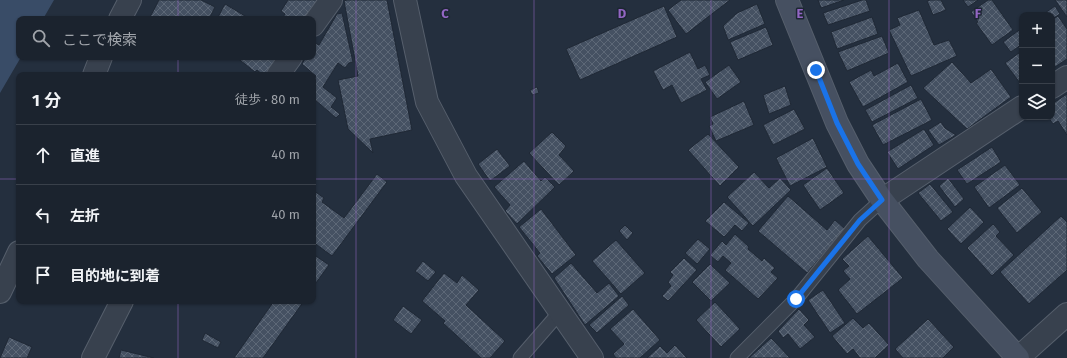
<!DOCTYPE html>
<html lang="ja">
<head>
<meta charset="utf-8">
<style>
  :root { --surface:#1b232e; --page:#242b36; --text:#f1f3f6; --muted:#a0a4aa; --line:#39404a }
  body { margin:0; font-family:"Fira Sans","Noto Sans JP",sans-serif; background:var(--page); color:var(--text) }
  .controls { position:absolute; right:12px; top:12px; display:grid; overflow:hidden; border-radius:8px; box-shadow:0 1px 3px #0004 }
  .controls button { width:36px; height:36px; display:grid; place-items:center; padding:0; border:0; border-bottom:1px solid var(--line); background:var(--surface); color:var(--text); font:20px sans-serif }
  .stop { position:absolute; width:12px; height:12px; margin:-9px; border:3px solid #1a73e8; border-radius:50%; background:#fff }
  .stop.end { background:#1a73e8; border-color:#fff; box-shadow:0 1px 4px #0008 }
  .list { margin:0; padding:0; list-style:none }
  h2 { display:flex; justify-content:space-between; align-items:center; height:52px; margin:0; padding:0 16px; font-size:17px }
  h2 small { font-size:13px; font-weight:400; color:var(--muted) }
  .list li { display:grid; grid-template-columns:26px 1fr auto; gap:12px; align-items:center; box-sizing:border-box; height:60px; padding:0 16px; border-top:1px solid var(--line) }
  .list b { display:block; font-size:15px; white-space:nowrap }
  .list em { font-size:13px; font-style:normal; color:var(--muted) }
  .icon { flex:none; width:22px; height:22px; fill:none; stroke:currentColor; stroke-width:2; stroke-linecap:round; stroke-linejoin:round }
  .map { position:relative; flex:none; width:1067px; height:358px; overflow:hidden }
  .search { position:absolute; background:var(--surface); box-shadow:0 1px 3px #0004; left:16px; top:16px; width:300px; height:44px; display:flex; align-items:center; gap:10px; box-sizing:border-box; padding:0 14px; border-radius:8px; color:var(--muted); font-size:15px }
  .panel { position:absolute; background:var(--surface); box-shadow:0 1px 3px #0004; left:16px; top:72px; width:300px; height:232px; border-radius:8px }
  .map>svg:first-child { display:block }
</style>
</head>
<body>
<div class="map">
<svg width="1067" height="358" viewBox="0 0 1067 358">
  <defs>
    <pattern id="building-cross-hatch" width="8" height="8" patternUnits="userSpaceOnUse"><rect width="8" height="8" fill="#455162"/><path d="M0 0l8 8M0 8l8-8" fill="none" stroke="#5d6877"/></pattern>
  </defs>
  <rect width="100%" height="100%" fill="#242f3e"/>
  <!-- water -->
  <path fill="#394c67" d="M0 0H54L43 19H19V57H21L0 93Z"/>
  <!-- building -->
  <path fill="url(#building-cross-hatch)" stroke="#1f2835" d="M159 0H201L215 7 209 19H149Z
    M288 0H322L309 19H282L285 14 281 11Z
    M347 0H387L412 130 370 139 373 153 348 129 338 80 358 76 344 1Z
    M681 0H730L686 34 668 10Z
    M818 0H844L821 8Z
    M862 0H866L870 11 828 25 823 13Z
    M930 0H941L946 10 933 15 927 1Z
    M963 0H978L968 7Z
    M988 0H992L1013 30 992 45 976 23 978 22 971 12Z
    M1055 0H1067V17Z
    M225 4 250 19H217Z
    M757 4 765 24 728 40 723 26 737 13Z
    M664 6 677 37 580 80 566 49Z
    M1055 6 1060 14 1052 19V15H1042Z
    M919 10 934 45 949 40 957 56 911 76 889 30 900 25 897 18Z
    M342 13 353 62 349 63 345 68 338 63 323 87 337 98 331 107 340 114 336 118 313 98V81L316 76 302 64 306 57H313V46L315 43 319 45 337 14Z
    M1058 16 1067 29V59L1052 69V20Z
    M872 17 878 34 837 49 831 32Z
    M766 27 773 45 738 60 730 42Z
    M1022 28V44L1011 52 1003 42Z
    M882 36 889 53 847 71 838 52Z
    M690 52 698 69 705 65 710 75 701 79 707 90 681 103 672 85 663 90 653 71Z
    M1019 53 1022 57V81L1020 83 1005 63Z
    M236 57H281L268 75H263L257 70 255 72Z
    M952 62 971 83 991 69 1011 97 967 129 923 88Z
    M898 63 908 82 863 107 849 82 871 70 874 76Z
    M729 65 741 82 717 99 705 82Z
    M911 85 918 98 872 122 865 110Z
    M785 86 791 105 769 114 763 95Z
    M537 87 539 93 532 95 530 90Z
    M1067 94V135L1058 121 1053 124 1048 117H1052V104Z
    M921 99 932 120 883 145 872 125Z
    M744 101 754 125 716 141 709 126 713 124 710 117Z
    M794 109 805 129 773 145 763 125Z
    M941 122 945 128 956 135 939 145 928 130Z
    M924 129 934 145 898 169 887 152Z
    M552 132 566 146 559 155 574 171 559 185 529 153Z
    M708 134 739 167 720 186 688 150Z
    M813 138 827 167 790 186 776 158Z
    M992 147 1001 162 967 184 957 170Z
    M497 149 510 166 490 181 478 164Z
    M524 161 541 181 545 177 555 187 517 224 505 211 510 205 494 187Z
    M1005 165 1020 185 989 208 974 187Z
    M827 168 844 193 820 210 803 185Z
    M754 172 769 188 780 178 791 190 753 226 727 197Z
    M377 174 387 182 332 256 313 242V190L324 198 322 202 344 218Z
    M948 178 964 199 955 207 939 186Z
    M930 184 953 212 941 221 918 193Z
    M1022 188 1042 212 1017 233 997 208Z
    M788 196 827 230 835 220 845 229 807 273 758 231Z
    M724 202 749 223 742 231 735 225 724 237 705 221Z
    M970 207 984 222 961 244 947 229Z
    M541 209 576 255 552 274 537 256 540 253 519 227Z
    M1061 216 1067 222V270L1029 304 1000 272Z
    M993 224 1000 232 996 236 1014 255 992 276 967 248Z
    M625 225 633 233 627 240 619 231Z
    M735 234 749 247 748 249 762 261 764 258 775 268 771 272 778 278 758 299 725 270 731 263 723 256 718 262 710 255 722 241 726 245Z
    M868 236 903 278 857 314 838 290 850 279 843 271 849 266 842 259Z
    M698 239 710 249 697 264 685 253Z
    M616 240 645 273 621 294 592 261Z
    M313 254 329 265 313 287Z
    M684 258 697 270 668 301 662 296 671 286 668 282 673 275 670 272Z
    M423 261 436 272 428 281 415 271Z
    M571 263 597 293 609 283 619 296 585 325 554 278Z
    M710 264 730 283 711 301 692 282Z
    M444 273 457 283 462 275 479 290 466 305 505 341 490 358H481L443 323 445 321 422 301Z
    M823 290 845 323 830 333 808 300Z
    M622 296 629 305 597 333 589 325Z
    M274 301H304L263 358H234Z
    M715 302 740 329 721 347 696 320Z
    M403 306 422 320 411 334 393 320Z
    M633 309 660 340 640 358H616L613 354 624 344 610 329Z
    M799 309 809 320 804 325 815 337 800 349 788 334 783 338 778 331Z
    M853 318 863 328 869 323 889 345 875 358H860L853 349 847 354 832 336Z
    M928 319 954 347 943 358H903L895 349Z
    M205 333 221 342 218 348 202 340Z
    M9 337 32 347 27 358H0Z
    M771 338 790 358H749Z
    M675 345 687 358H647L660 346 667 353Z
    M121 350 154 358H119Z"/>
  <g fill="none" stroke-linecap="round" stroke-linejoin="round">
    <defs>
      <path id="service" d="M520 358 560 312
        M737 358 796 299 860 220 882 200"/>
      <path id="minor" d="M405 0 427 102 466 176 592 358
        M120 19 130 0
        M313 25 331 0
        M94 75 101 57
        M278 75 291 57
        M1052 87 1067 77
        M882 200 1022 107
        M0 292 19 252
        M93 358 122 301"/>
      <path id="tertiary" d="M1018 358 1067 314"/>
      <path id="secondary" d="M787 0 837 123 858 164 882 200 928 259 1018 358"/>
    </defs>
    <!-- service casing -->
    <use href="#service" stroke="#565f6c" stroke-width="15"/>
    <!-- minor casing -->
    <use href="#minor" stroke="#565f6c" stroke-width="24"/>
    <!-- tertiary casing -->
    <use href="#tertiary" stroke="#565f6c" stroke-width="24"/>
    <!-- secondary casing -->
    <use href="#secondary" stroke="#565f6c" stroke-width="24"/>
    <!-- service -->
    <use href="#service" stroke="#38414e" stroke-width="13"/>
    <!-- minor -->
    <use href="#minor" stroke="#38414e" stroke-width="22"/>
    <!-- tertiary -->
    <use href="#tertiary" stroke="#38414e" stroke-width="22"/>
    <!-- secondary -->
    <use href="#secondary" stroke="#465061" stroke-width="22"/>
  </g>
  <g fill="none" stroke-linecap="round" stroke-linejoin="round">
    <!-- route -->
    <path stroke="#1a73e8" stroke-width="5" d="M796 299 860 220 882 200 858 164 837 123 816 70"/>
  </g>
  <!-- grid -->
  <path fill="none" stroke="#9266c3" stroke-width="1" stroke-opacity="0.55" d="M178 0V19M356 0V358M534 0V358M711 0V358M889 0V358M178 57V75M0 179H19M313 179H1067M178 301V358"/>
  <g font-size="13" text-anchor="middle" font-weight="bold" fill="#9266c3" stroke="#1d2633" stroke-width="3" stroke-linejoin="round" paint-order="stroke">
    <text x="445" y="18">C</text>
    <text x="622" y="18">D</text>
    <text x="800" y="18">E</text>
    <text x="978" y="18">F</text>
  </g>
</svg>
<div class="controls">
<button>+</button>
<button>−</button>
<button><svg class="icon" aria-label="layers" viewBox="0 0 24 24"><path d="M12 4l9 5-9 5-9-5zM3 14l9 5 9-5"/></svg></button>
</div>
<div class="stop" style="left:796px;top:299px"></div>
<div class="stop end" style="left:816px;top:70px"></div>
<div class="search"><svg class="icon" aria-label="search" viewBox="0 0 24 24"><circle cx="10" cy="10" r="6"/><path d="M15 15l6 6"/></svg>ここで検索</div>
<section class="panel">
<h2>1 分<small>徒歩 · 80 m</small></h2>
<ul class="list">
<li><svg class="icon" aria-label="ahead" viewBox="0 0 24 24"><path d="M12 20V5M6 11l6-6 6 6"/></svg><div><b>直進</b></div><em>40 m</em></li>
<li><svg class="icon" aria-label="left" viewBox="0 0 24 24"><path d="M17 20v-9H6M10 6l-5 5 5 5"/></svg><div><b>左折</b></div><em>40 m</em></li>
<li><svg class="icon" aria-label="arrive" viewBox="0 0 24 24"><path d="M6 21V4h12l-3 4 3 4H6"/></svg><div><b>目的地に到着</b></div></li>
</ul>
</section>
</div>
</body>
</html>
